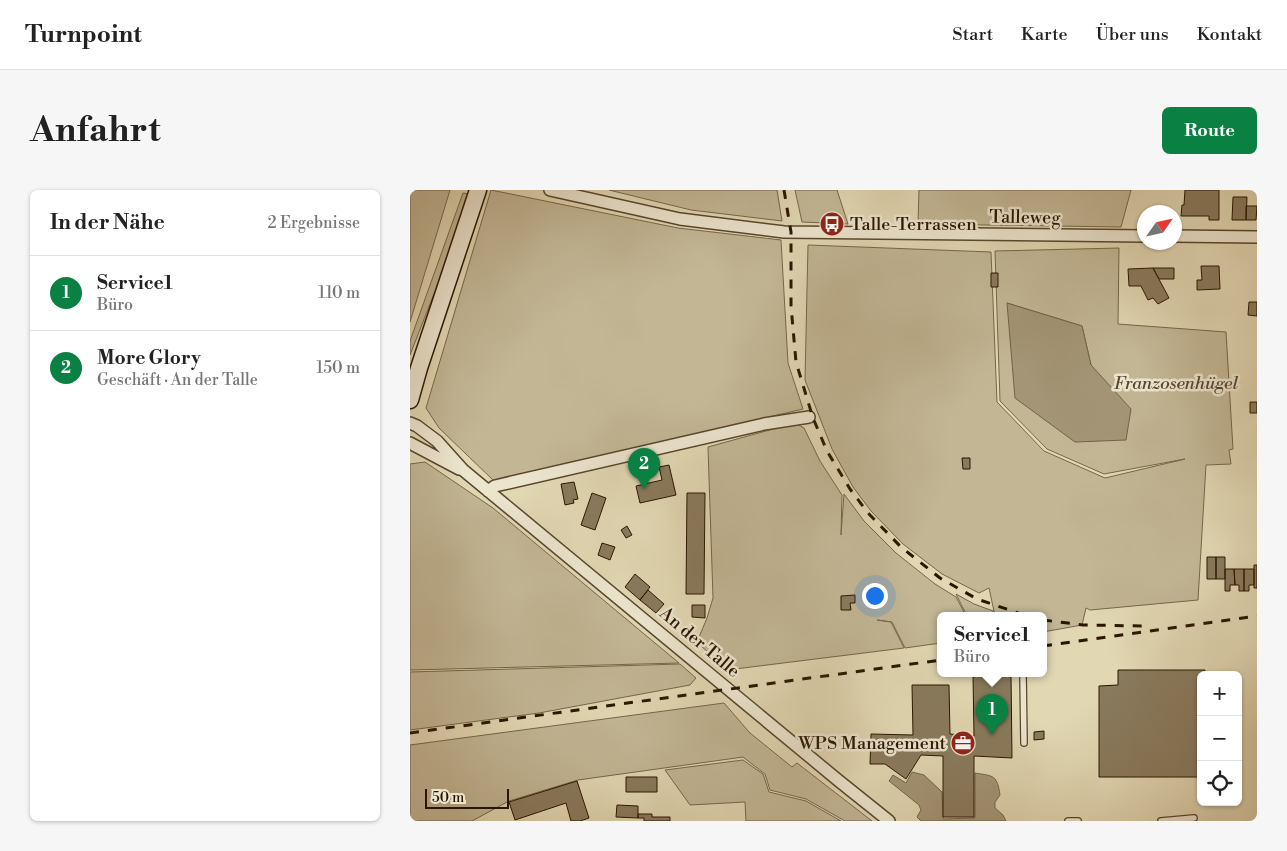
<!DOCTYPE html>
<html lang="de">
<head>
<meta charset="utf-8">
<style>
  :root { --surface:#fff; --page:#f6f6f6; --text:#222; --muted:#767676; --line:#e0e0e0; --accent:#0b8043 }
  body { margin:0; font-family:"Libre Bodoni",serif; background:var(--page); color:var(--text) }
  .controls { position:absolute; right:15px; bottom:15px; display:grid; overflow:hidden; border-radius:8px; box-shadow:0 1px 4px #0004 }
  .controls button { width:45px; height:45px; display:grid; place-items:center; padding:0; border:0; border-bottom:1px solid var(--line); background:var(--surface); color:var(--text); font:25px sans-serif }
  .compass { position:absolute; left:727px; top:15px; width:45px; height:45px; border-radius:50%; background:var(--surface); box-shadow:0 1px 4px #0004; rotate:56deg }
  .scale { position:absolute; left:15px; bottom:12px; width:84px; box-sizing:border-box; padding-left:5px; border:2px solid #2a1600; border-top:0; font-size:14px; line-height:18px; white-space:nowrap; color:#2a1600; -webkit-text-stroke:4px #ece5ce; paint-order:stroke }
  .you { position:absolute; left:464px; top:405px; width:18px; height:18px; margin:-12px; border:4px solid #fff; border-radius:50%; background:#1a73e8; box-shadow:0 0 0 8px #1a73e833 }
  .badge { display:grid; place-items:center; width:32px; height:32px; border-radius:50%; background:var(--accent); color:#fff; font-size:16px; font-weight:700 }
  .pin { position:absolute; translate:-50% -41px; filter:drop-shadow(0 1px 2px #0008) }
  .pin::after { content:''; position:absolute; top:26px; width:18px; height:15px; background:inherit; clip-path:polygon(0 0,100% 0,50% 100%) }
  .popup { position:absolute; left:527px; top:422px; width:110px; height:65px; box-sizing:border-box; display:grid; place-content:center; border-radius:8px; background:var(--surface); filter:drop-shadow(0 1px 4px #0005); font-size:16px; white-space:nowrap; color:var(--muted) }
  .popup b { font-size:19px; color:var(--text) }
  .popup::after { content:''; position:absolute; left:50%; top:100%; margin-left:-10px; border:10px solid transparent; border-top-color:var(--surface) }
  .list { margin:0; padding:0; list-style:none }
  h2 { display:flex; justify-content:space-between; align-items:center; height:65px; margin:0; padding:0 20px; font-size:21px }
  h2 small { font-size:16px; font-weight:400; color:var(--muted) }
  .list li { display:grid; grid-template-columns:32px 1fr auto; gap:15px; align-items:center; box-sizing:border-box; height:75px; padding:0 20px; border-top:1px solid var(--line) }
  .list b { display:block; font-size:19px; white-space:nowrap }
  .list p { margin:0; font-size:16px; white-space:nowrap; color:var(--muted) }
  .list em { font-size:16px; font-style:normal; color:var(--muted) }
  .icon { flex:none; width:28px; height:28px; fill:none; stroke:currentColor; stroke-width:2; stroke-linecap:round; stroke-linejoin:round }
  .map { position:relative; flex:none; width:847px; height:631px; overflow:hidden; border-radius:8px }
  header { display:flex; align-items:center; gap:30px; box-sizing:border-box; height:70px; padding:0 25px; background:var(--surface); border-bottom:1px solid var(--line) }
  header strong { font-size:24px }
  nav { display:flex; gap:28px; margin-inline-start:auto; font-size:18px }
  .intro { display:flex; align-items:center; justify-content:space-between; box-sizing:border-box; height:120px; padding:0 30px }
  h1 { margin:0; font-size:35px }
  .button { padding:12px 22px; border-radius:8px; background:var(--accent); color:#fff; font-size:18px; font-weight:700 }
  main { display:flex; gap:30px; padding:0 30px }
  aside { flex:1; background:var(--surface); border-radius:8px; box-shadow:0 1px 4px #0004 }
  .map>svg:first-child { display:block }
</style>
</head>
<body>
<header>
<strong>Turnpoint</strong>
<nav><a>Start</a><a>Karte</a><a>Über uns</a><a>Kontakt</a></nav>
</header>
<div class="intro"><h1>Anfahrt</h1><a class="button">Route</a></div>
<main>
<aside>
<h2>In der Nähe<small>2 Ergebnisse</small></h2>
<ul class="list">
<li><span class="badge">1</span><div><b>Service1</b><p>Büro</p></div><em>110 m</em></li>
<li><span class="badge">2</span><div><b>More Glory</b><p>Geschäft · An der Talle</p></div><em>150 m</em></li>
</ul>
</aside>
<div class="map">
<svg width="847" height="631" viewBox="0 0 847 631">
  <rect width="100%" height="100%" fill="#e1d7b3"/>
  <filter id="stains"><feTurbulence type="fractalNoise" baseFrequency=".004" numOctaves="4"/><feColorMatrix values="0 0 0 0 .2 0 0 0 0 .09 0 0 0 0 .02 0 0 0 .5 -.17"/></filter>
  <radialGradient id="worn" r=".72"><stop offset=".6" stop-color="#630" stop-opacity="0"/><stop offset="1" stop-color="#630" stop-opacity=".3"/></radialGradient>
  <!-- green -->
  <path fill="#c2b695" stroke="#76664a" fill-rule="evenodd" d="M0 0H40L0 132Z
    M81 0 268 38 371 50 378 173 393 219 84 291 29 238 16 218Z
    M199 0H367L372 31 281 20Z
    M385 0H427L438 34 392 32Z
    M509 0H721L711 37 508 34Z
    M53 3 59 4 42 58 0 165V151Z
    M398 55 581 62 587 212 634 261 695 288 775 269 694 284 637 259 590 211 585 61 709 58 708 134 816 142 823 259 819 260 821 274 796 275 788 410 680 420 676 418 672 435 633 442V426H585L579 398 569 403 532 384 493 354 461 321 443 297 422 259 395 190ZM597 113 672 136 681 175Z
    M385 233 394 238 410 271 432 305 431 345 434 304 454 331 486 363 525 394 546 407 556 426H531V453L495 458 482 432 467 430 481 432 494 458 317 480 287 452 297 428 303 408 298 257Z
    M15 272 83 318 269 473 0 480V274Z
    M546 404 564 414 583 421 584 426H557Z
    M270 474 286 488 280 495 129 523 0 540V482Z
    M314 513 340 543 382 577 387 573 462 631H435L396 609 360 600 355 584 333 567 168 590 99 611 62 631H0V555Z
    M333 570 353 584 359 602 396 611 431 631H336L335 612 280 615 255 580Z"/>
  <!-- water -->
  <path fill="#a39576" stroke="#736247" d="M597 113 672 136 681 175 721 219 716 250 665 252 605 208Z
    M502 582 514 585 532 602 533 629 565 628V583C584 586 587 585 590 605L585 612V618L593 625 596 631H511L507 627 511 620 509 615 479 591 483 585 496 593Z"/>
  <!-- building -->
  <path fill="#897a5d" stroke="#2a1600" d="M775 0H809V30H799V26H771L772 15H774Z
    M823 7H837L836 30H822Z
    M836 16H847L846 30H836Z
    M791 76H809L810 99 787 100V90H792Z
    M743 78 759 108 748 114 743 108 738 110 731 96H719L718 79Z
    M743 78H764V89H749Z
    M581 83H588V97H581Z
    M839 112H847V126L838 125Z
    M840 212H847V223H840Z
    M552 268H560V279H553Z
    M259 275 266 305 230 313 226 296 252 290 249 277Z
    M164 292 168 309 163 310 164 313 155 315 151 294Z
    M182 303 196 308 185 340 171 335Z
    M277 303H295L294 404H276Z
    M217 336 222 345 216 348 211 340Z
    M192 353 205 357 200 370 188 365Z
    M797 367H806V389H797Z
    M806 367H815V389H806Z
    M844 375H847V398H844Z
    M815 379H824L825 395H820V401H815Z
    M824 379H834V401H829V395H825Z
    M834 379H844V395H839V401H834Z
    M225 384 240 397 230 410 215 397Z
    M238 400 254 414 246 423 230 410Z
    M445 405V413H440L441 420H431V406Z
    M282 415H295V428L282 427Z
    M708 480H795V485H791V587H689V496L708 495Z
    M601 485 602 568 564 566V627H533V566L511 565 496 589 475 574H460L461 544 503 545 502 495H539L540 544 564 546 563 486Z
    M634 541V549L624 550V542Z
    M216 587H247V602H216Z
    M167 591 179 628 170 631H161L156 613 105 630 99 612Z
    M207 615 228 616V628L206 627Z
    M228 624H242V627H260V631H234V628H228Z"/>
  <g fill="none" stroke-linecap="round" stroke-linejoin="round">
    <defs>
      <path id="service" d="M613 484 614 553
        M658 631H668
        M751 631 784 628"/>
      <path id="minor" d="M140 0 270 29 374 42 734 46
        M764 46 847 47
        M0 233 7 236 27 251 53 280 429 591 479 631
        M0 253 49 279
        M78 301 85 296 354 234 399 227"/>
      <path id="secondary" d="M0 210 9 178 68 0"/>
    </defs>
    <!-- service casing -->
    <use href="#service" stroke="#58462d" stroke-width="8"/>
    <!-- minor casing -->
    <use href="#minor" stroke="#58462d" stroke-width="14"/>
    <!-- secondary casing -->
    <use href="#secondary" stroke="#2a1600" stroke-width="19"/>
    <!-- service -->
    <use href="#service" stroke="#ece5ce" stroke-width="5.5"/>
    <!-- minor -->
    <use href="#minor" stroke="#ece5ce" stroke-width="11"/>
    <!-- secondary -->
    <use href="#secondary" stroke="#ece5ce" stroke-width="16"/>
    <!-- rail -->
    <path stroke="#2a1600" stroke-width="3" stroke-dasharray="9 9" stroke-linecap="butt" d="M374 0 381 42V116L386 172 403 228 417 261 440 299 458 323 491 357 530 388 567 409 617 426
      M633 430 673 435 738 436
      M633 456 847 426
      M0 543 531 470"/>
  </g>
  <!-- icons -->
  <defs>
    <symbol id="bus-disc" viewBox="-11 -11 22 22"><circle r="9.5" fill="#8f2418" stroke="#ece5ce"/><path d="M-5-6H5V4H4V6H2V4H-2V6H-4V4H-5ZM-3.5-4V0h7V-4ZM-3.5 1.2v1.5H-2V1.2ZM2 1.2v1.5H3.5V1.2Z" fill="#fff"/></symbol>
    <symbol id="office-disc" viewBox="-11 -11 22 22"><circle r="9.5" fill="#8f2418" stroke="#ece5ce"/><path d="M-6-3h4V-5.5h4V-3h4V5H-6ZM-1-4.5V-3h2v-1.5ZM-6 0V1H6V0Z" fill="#fff"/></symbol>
  </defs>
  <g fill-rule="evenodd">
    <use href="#bus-disc" x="408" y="20" width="28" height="28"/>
    <use href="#office-disc" x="539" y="539" width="28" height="28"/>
  </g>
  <g text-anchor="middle" stroke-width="5" stroke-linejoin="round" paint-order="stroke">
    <!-- street labels -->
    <g font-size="18" fill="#2a1600" stroke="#ece5ce">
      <text transform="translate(615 27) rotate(1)" y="6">Talleweg</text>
      <text transform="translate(290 452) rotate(40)" y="6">An der Talle</text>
    </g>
    <!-- poi labels -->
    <g font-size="18" fill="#2a1600" stroke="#ece5ce" text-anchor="start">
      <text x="440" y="40">Talle-Terrassen</text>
      <text x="536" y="559" text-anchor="end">WPS Management</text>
    </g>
    <!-- park labels -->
    <g font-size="18" font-style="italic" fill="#58462d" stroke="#ece5ce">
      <text x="766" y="199">Franzosenhügel</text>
    </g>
  </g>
  <rect width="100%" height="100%" filter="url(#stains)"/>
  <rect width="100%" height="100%" fill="url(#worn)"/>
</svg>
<div class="controls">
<button>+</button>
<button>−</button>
<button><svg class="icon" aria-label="locate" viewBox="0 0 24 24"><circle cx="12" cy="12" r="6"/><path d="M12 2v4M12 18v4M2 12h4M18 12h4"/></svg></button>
</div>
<svg class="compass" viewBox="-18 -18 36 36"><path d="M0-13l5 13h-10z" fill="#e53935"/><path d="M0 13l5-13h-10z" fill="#767676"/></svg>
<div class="scale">50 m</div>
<div class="you"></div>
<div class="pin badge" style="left:582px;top:545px">1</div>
<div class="popup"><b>Service1</b>Büro</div>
<div class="pin badge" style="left:234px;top:299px">2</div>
</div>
</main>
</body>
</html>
